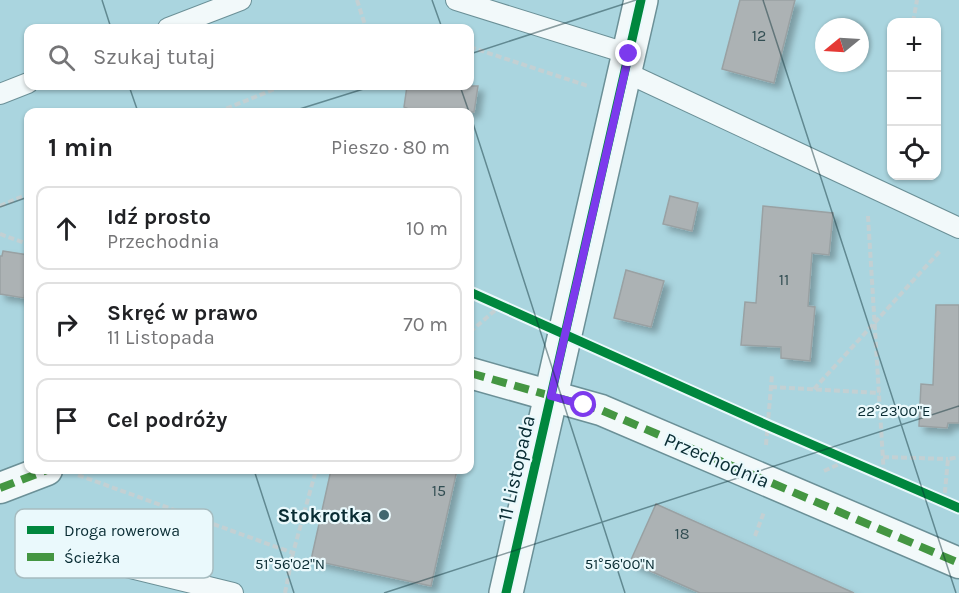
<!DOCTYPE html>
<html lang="pl">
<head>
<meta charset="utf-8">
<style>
  :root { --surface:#fff; --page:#f2f2f2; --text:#202124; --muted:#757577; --line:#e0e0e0 }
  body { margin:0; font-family:Karla,sans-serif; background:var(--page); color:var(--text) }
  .controls { position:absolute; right:18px; top:18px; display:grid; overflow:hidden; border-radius:12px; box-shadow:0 2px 4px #0004 }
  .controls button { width:54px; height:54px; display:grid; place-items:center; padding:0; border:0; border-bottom:2px solid var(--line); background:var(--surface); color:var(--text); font:30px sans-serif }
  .compass { position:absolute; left:815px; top:18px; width:54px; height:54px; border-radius:50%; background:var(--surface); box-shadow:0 2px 4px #0004; rotate:252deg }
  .stop { position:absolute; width:18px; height:18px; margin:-14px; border:4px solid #7c3aed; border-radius:50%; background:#fff }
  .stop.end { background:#7c3aed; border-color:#fff; box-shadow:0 2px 6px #0008 }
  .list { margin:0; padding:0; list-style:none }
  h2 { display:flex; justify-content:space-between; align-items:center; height:78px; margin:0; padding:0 24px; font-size:26px }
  h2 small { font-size:20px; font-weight:400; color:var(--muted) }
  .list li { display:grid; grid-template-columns:39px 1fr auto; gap:18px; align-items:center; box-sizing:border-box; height:84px; margin:0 12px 12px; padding:0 12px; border:2px solid var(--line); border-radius:12px }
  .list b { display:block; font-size:22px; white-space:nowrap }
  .list p { margin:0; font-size:20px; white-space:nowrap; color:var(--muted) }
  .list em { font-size:20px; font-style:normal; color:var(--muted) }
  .icon { flex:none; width:33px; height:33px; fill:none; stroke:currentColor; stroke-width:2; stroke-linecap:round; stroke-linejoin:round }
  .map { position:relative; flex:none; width:959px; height:593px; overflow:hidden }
  .search { position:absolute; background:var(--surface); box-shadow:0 2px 4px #0004; left:24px; top:24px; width:450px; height:66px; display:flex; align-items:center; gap:15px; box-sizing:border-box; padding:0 21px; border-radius:12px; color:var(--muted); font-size:22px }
  .panel { position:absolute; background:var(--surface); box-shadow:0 2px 4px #0004; left:24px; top:108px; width:450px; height:366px; border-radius:12px }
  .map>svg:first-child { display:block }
</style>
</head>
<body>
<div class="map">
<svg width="959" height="593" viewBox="0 0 959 593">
  <defs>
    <filter id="shadow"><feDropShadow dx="5.5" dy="5.5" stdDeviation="3" flood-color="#0004"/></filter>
  </defs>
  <rect width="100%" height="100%" fill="#aad5df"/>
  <!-- building -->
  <path fill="#acb2b4" stroke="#99a1a3" stroke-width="1.5" filter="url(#shadow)" d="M740 0H795L774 83 722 69Z
    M407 86H478L474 112H415L404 107Z
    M670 196 698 203 692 231 663 224Z
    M763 206 833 213 829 255 812 253 808 306 815 307 810 361 781 358V347L741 345 745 302 756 303Z
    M3 251 28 255V274L24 298 0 294V256H2Z
    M626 270 664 281 651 327 614 318Z
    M936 305H959V423H948L947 428 919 426 921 384 933 385Z
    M331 470H457L431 586 311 560Z
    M656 504 854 593H700L630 562Z"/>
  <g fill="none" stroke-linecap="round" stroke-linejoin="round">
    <defs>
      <path id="service" d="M456 0 629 54
        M168 28 241 0
        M625 72 959 228
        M0 94 28 83
        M73 554 233 593"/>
      <path id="pedestrian" d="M470 373 601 410 959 563
        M0 488 47 470"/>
      <path id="minor" d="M506 593 641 0"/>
    </defs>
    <!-- service casing -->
    <use href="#service" stroke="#6b9097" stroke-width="22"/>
    <!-- pedestrian casing -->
    <use href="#pedestrian" stroke="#6b9097" stroke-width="33"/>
    <!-- minor casing -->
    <use href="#minor" stroke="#6b9097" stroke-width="36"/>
    <!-- path -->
    <path stroke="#c3d0d3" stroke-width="4" stroke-dasharray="6 3" stroke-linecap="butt" d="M357 0 366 28
      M913 22 917 0
      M470 47 588 86
      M218 112 282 86
      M0 206 28 194
      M868 216 884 476
      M0 234 28 244
      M470 332 500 306
      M771 387 880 393
      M814 389 941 250
      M766 445 772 375
      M883 457 948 459
      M824 471 848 460
      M78 475 293 553 316 470
      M944 502 948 459 959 457
      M755 536 764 512
      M285 593 293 553"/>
    <!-- service -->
    <use href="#service" stroke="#f2f9fa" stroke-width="20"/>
    <!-- pedestrian -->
    <use href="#pedestrian" stroke="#f2f9fa" stroke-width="30"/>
    <!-- minor -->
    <use href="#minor" stroke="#f2f9fa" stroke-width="33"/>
    <!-- quiet -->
    <path stroke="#449642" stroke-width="8" stroke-dasharray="15 8" stroke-linecap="butt" d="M470 373 601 410 959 563
      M0 488 47 470"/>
    <defs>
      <path id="cycleway" d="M470 292 769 426 959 508
        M506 593 641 0"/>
    </defs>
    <!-- cycleway casing -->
    <use href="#cycleway" stroke="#eaf9fc" stroke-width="13"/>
    <!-- cycleway -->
    <use href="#cycleway" stroke="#00873e" stroke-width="9"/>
  </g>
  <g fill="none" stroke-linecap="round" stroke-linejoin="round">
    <!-- route -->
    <path stroke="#7c3aed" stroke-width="8" d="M584 405 551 396 629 54"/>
  </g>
  <!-- ticks -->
  <path fill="none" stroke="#092c33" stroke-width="1.5" stroke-opacity="0.45" d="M102 0 111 28M432 0 442 28M763 0 956 593M470 54 636 0M129 86 138 112M460 86 469 112M290 112 373 86M470 114 625 593M0 207 28 197M254 470 294 593M384 593 959 406"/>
  <!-- markers -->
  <circle fill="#41676f" stroke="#eaf9fc" stroke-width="2" cx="384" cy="515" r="6"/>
  <g text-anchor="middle" stroke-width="4.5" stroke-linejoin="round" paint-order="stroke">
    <!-- number labels -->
    <g font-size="16" fill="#324e53">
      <text x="759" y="41">12</text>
      <text x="784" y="285">11</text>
      <text x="439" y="496">15</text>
      <text x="682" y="539">18</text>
    </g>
    <!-- street labels -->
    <g font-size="20" fill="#092c33" stroke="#eaf9fc">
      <text transform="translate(717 460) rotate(23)" y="7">Przechodnia</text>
      <text transform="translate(516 468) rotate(-77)" y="7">11 Listopada</text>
    </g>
    <!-- poi labels -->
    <g font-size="20" font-weight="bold" fill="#092c33" stroke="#eaf9fc" text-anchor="end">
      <text x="372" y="522">Stokrotka</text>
    </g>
  </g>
  <!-- legend -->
  <rect x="15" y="509" width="198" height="69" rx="9" fill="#eaf9fc" stroke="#a6bcc0" stroke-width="1.5"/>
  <rect x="27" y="526" width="27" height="8" fill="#00873e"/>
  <rect x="27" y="553" width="27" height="8" fill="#449642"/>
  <g font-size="16" fill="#092c33">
    <text x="64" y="536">Droga rowerowa</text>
    <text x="64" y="563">Ścieżka</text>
  </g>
  <g font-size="15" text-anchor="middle" fill="#092c33" stroke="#eaf9fc" stroke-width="4.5" stroke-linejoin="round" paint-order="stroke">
    <text x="894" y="416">22°23'00"E</text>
    <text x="290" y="569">51°56'02"N</text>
    <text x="620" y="569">51°56'00"N</text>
  </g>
</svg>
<div class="controls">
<button>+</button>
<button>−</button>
<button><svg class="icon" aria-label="locate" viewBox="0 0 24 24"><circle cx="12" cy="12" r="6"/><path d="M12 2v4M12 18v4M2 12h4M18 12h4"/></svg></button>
</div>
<svg class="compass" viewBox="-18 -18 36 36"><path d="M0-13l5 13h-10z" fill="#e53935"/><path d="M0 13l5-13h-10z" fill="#757577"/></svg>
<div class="stop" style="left:584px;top:405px"></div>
<div class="stop end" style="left:629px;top:54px"></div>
<div class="search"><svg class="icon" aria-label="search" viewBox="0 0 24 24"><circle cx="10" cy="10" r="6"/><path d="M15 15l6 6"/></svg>Szukaj tutaj</div>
<section class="panel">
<h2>1 min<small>Pieszo · 80 m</small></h2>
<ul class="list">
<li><svg class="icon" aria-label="ahead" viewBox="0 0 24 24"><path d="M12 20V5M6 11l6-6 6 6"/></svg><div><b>Idź prosto</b><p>Przechodnia</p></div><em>10 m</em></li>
<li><svg class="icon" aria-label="right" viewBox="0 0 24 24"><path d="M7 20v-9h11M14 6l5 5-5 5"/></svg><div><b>Skręć w prawo</b><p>11 Listopada</p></div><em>70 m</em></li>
<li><svg class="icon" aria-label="arrive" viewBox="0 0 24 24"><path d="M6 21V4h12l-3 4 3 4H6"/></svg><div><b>Cel podróży</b></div></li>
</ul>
</section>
</div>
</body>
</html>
